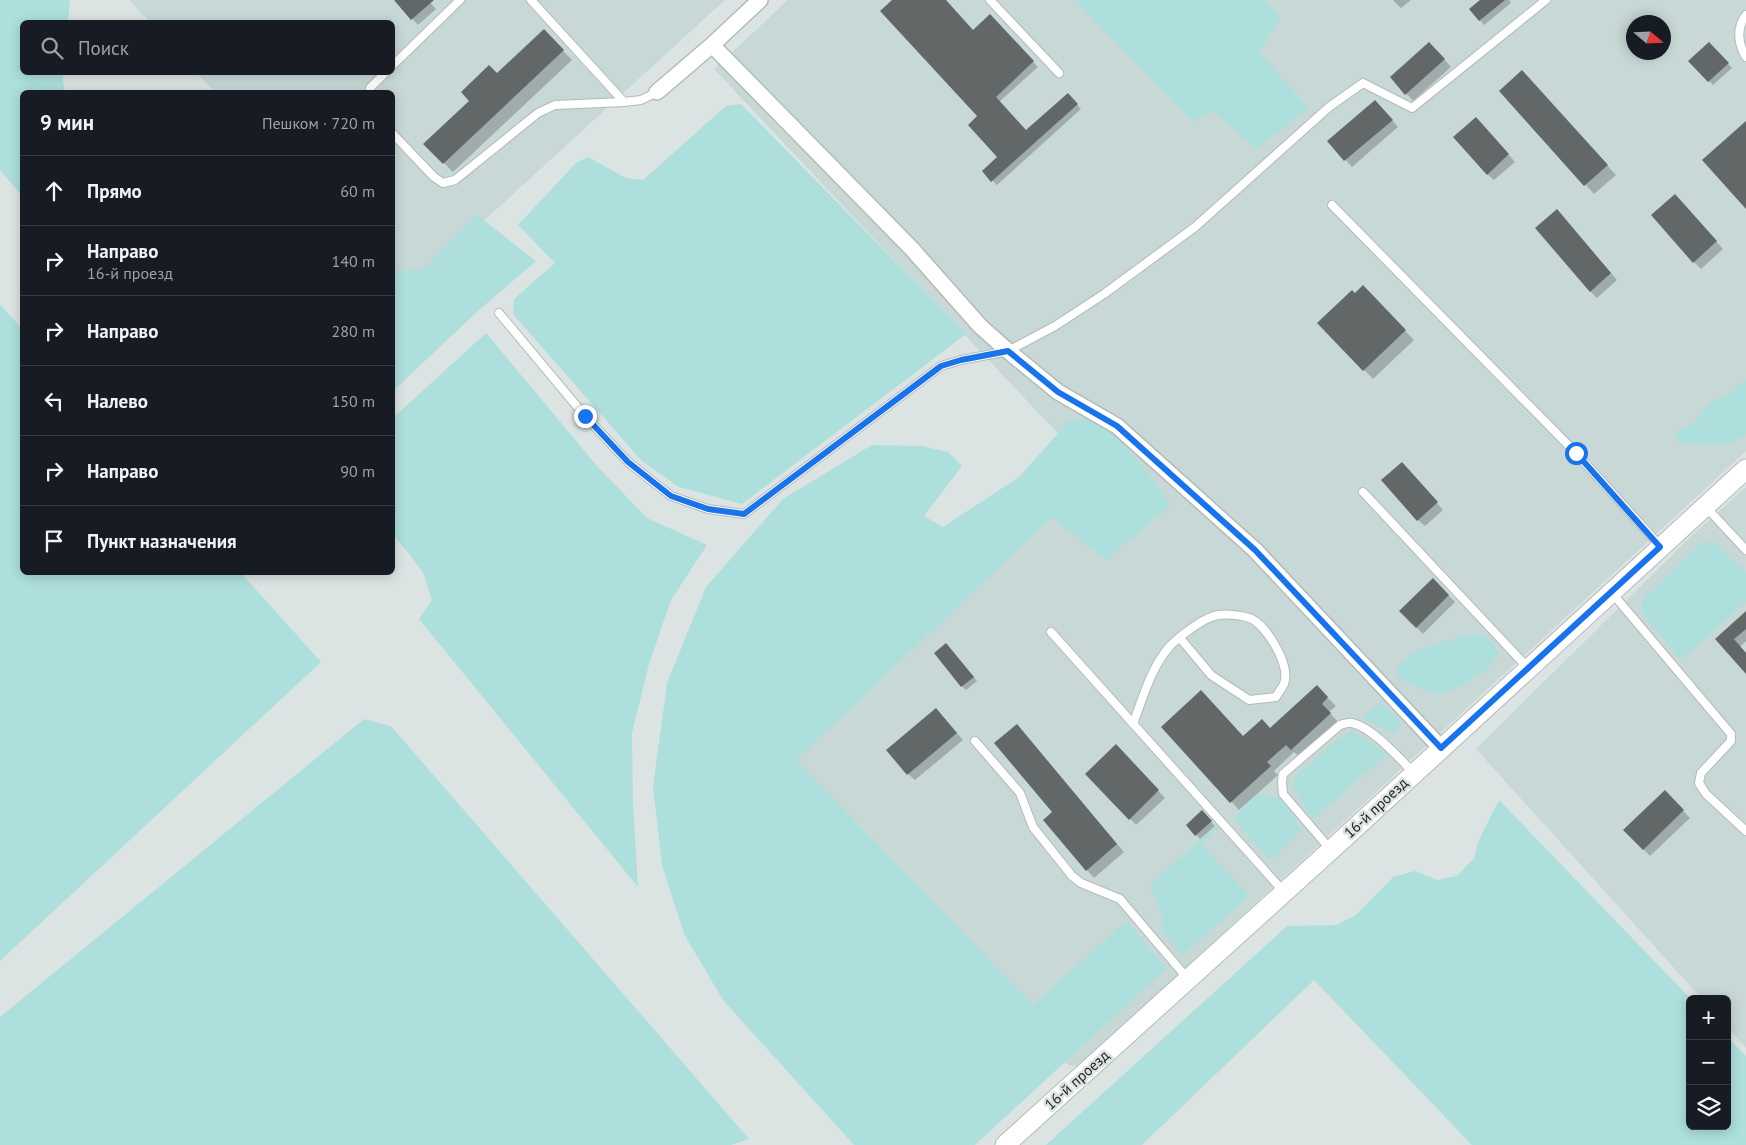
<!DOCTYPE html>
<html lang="ru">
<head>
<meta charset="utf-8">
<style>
  :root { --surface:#171b24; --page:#242831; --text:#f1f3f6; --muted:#9ea1a6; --line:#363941 }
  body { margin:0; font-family:"PT Sans",sans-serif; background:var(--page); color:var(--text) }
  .controls { position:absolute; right:15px; bottom:15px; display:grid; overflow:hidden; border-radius:8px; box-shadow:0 2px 12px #0003 }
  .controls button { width:45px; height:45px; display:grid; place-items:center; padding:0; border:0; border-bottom:1px solid var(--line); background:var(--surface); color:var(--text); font:25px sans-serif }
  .compass { position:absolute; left:1626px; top:15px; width:45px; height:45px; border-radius:50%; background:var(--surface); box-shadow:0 2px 12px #0003; rotate:109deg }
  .stop { position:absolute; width:15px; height:15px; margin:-11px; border:4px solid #1a73e8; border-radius:50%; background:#fff }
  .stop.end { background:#1a73e8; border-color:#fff; box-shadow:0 1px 5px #0008 }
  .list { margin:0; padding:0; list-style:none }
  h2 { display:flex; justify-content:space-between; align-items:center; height:65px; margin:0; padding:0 20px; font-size:21px }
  h2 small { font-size:16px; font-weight:400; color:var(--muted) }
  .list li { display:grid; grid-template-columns:32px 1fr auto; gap:15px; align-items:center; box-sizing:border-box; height:70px; padding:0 20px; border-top:1px solid var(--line) }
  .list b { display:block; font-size:19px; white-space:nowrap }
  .list p { margin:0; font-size:16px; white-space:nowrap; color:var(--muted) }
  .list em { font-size:16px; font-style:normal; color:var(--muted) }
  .icon { flex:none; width:28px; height:28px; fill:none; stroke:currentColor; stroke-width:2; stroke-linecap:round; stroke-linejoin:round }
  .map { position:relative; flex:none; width:1746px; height:1145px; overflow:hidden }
  .search { position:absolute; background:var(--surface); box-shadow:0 2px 12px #0003; left:20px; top:20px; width:375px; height:55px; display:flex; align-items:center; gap:12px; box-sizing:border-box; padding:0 18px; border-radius:8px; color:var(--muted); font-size:19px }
  .panel { position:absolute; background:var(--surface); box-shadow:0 2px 12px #0003; left:20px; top:90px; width:375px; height:485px; border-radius:8px }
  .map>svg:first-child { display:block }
</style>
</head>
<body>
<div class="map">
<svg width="1746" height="1145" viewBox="0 0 1746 1145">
  <rect width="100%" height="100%" fill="#dce4e3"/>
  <!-- built -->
  <path fill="#c8d8d7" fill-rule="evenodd" d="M129 0H725L404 294 393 282 392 92H215L197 73 392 72V22H150Z
    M788 0H1746V451L1079 1066 1068 1065 768 748 1080 457 714 69ZM1634 22H1664V52H1634Z
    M1746 487V1048L1727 1027V999H1702L1476 749 1687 540Z"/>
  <!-- green -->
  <path fill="#addfdd" d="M0 0H70L68 22H22V72L63 73V82L65 92H22V196L0 170Z
    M1075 0H1265L1281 19 1259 51 1308 108 1257 149 1212 111 1192 121Z
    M741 104 966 334 742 504 679 487 642 461 513 314 514 299 555 263 518 225 576 163 588 157 626 178 643 180 726 106Z
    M477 215 536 261 478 311 393 391V271L423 270Z
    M0 304 22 329V572L241 573 321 662 0 961Z
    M486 333 597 466 647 518 707 545 671 600 649 664 632 733 633 805 638 887 419 619 432 600 423 572 393 534V418Z
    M1744 380 1746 381V433L1733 443 1709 445 1681 443 1673 435 1694 423 1710 403 1728 395Z
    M1083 418 1105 425 1131 452 1171 505 1106 560 1052 517 796 760 1033 1005 1126 921 1167 968 975 1145H854L723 1000 684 934 662 865 653 787 667 683 706 587 783 499 872 445 921 446 948 452 962 466 924 516 943 527 1019 477 1069 421Z
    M1703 542 1715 543 1746 572V601L1681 660 1643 613 1641 601Z
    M1482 634 1492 642 1498 655 1484 672 1455 689 1436 694 1411 685 1397 675 1398 665 1415 651 1461 636Z
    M1381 702 1400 720 1401 726 1393 733 1362 718Z
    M364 719 391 726 749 1139 731 1145H0V1017Z
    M1353 731 1387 754 1313 819 1294 790 1295 776 1346 733Z
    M1259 793 1263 796 1279 797 1302 830 1275 857 1267 858 1233 818Z
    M1499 800 1691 999 1690 1126H1727V1037L1746 1056V1145H1472L1314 980 1142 1145H1046L1287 926 1337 925 1356 915 1393 877 1415 871 1437 880 1457 876 1474 858 1478 842Z
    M1216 825 1219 827 1202 844 1249 896 1182 955 1162 931V916L1150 885Z"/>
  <!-- shadow -->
  <path fill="#0003" d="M395 0H428L436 9 418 25Z
    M894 0H944L973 31 990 15 1038 67 999 102 1027 132 1068 95 1081 109 997 185 983 171 999 157 979 116Z
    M1393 0H1411L1401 8Z
    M1482 0H1509L1511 3 1484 25 1471 9Z
    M544 31 572 60 453 172 444 163 497 75Z
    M1709 44 1732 68 1713 85 1690 61Z
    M1436 50 1451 67 1413 101 1391 77Z
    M1531 81 1616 175 1594 194 1500 91Z
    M1382 108 1398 127 1352 167 1329 141Z
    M1482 125 1515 162 1494 180 1487 174Z
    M1682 202 1723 249 1701 269 1694 262Z
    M1563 218 1617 280 1597 298 1590 291Z
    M1363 287 1414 340 1373 379 1319 323Z
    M1408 470 1443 510 1425 526 1418 520Z
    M1433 579 1455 602 1423 634 1401 611Z
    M1746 613V641L1740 647 1746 654V672L1717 639Z
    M950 649 977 681 966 690 962 686Z
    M1325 695 1336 706 1329 712 1338 722 1300 757 1294 752 1274 771 1278 775 1239 810 1163 727 1244 737 1271 729Z
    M942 716 963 740 915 780 908 774Z
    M1024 734 1124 852 1094 878 1087 870 1054 812Z
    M1116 746 1165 798 1136 825 1087 774Z
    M1665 792 1690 818 1650 856 1625 830Z
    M1202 812 1215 826 1200 839 1187 825Z"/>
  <!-- building -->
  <path fill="#616867" d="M394 0H434L411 20Z
    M892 0H946L973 30 990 14 1034 61 996 97 1026 130 1068 93 1078 104 991 182 982 171 997 157 968 125 977 116 880 11Z
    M1480 0H1505L1479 21 1469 9Z
    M544 29 564 50 443 164 423 144 469 101 461 92 489 65 497 73Z
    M1429 42 1445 59 1405 95 1390 77Z
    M1709 42 1729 63 1708 82 1688 61Z
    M1522 70 1608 165 1584 186 1499 91Z
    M1375 100 1393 120 1344 161 1327 141Z
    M1476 117 1509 154 1487 175 1453 137Z
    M1746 121V209L1702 160Z
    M1675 194 1717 241 1693 263 1651 215Z
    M1557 209 1611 273 1590 292 1535 228Z
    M1363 285 1406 330 1363 371 1317 323 1352 290 1355 293Z
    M1402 462 1438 502 1417 521 1381 480Z
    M1433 578 1449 595 1416 628 1399 611Z
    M1746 611V629L1734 639 1746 653V674L1715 639Z
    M946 643 974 677 961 687 934 653Z
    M1317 685 1328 697 1322 704 1331 713 1291 750 1286 745 1267 762 1271 766 1230 803 1161 727 1201 690 1243 736 1262 719 1270 728Z
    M936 708 957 733 907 775 886 750Z
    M1017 724 1117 844 1086 871 1043 820 1052 812 994 743Z
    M1116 744 1159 790 1129 820 1085 774Z
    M1665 790 1684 810 1643 850 1623 830Z
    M1202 810 1212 821 1195 836 1186 825Z"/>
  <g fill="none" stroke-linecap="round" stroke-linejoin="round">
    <defs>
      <path id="service" d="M531 0 624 102 641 100 657 92
        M990 0 1059 73
        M1746 15C1736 28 1738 44 1746 57
        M392 66 460 0
        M370 92V88L386 72
        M392 133 434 177 443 183 455 180 538 113 555 105 624 102
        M1332 205 1576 453 1661 547
        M499 313 585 416 628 462 671 496 708 509 744 514 941 366 961 360 1008 351 1055 326 1104 294 1195 227 1329 107 1363 83 1412 108 1546 0
        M1363 492 1528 668
        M1705 506 1746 550
        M1612 593 1731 734V741L1701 773 1699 783 1706 794 1746 831
        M1051 632 1284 892
        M1133 724C1143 698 1151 667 1170 646 1180 636 1204 617 1218 615 1227 614 1243 615 1252 619 1268 628 1291 666 1284 684 1282 688 1278 693 1276 697L1249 700 1211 675 1180 638
        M975 741 1020 793 1033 827 1072 876 1081 883 1120 899 1188 979
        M1331 850 1283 794 1282 782 1283 774 1340 725C1344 724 1348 722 1352 723 1372 727 1399 758 1414 773"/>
      <path id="minor" d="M760 0 712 45 912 249 980 326 1008 351 1058 392 1117 426 1255 550 1441 748
        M657 92 712 45"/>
      <path id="tertiary" d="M1005 1145 1331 850 1746 469"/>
    </defs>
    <!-- service casing -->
    <use href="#service" stroke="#b3baba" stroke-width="10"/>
    <!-- minor casing -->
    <use href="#minor" stroke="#b3baba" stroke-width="18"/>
    <!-- tertiary casing -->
    <use href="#tertiary" stroke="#b3baba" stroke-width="21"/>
    <!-- service -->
    <use href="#service" stroke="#fff" stroke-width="8"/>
    <!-- minor -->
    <use href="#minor" stroke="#fff" stroke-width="15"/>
    <!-- tertiary -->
    <use href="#tertiary" stroke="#fff" stroke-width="19"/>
  </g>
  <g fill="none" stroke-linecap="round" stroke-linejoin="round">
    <!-- route -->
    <path stroke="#1a73e8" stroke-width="6" d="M585 416 628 462 671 496 708 509 744 514 941 366 961 360 1008 351 1058 392 1117 426 1255 550 1441 748 1660 547 1576 453"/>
  </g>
  <g text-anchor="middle" stroke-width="5" stroke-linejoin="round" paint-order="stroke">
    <!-- street labels -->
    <g font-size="15" fill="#1f2222" stroke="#dce4e3">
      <text transform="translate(1376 808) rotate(-43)" y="5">16-й проезд</text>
      <text transform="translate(1077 1080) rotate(-42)" y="5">16-й проезд</text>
    </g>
  </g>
</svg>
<div class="controls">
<button>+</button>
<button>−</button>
<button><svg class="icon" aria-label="layers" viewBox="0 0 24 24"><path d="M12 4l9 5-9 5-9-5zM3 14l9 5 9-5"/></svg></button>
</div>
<svg class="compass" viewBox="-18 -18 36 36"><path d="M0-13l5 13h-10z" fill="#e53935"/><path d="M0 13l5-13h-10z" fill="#9ea1a6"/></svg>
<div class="stop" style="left:1576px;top:453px"></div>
<div class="stop end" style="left:585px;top:416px"></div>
<div class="search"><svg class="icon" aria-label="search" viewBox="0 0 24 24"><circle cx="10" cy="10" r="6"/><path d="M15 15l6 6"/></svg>Поиск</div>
<section class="panel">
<h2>9 мин<small>Пешком · 720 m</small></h2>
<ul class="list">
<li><svg class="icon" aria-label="ahead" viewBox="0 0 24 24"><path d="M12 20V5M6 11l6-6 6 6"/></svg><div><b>Прямо</b></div><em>60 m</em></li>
<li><svg class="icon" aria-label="right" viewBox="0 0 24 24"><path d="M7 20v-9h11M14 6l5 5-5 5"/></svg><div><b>Направо</b><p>16-й проезд</p></div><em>140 m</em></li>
<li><svg class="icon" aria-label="right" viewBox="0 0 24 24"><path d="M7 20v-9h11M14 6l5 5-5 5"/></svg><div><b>Направо</b></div><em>280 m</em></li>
<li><svg class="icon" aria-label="left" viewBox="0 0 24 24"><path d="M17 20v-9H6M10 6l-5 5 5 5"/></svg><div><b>Налево</b></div><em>150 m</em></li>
<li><svg class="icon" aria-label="right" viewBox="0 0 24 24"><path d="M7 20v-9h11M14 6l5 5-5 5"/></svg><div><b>Направо</b></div><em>90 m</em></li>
<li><svg class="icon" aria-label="arrive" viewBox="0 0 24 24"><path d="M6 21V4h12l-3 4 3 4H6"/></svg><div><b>Пункт назначения</b></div></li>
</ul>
</section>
</div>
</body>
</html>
